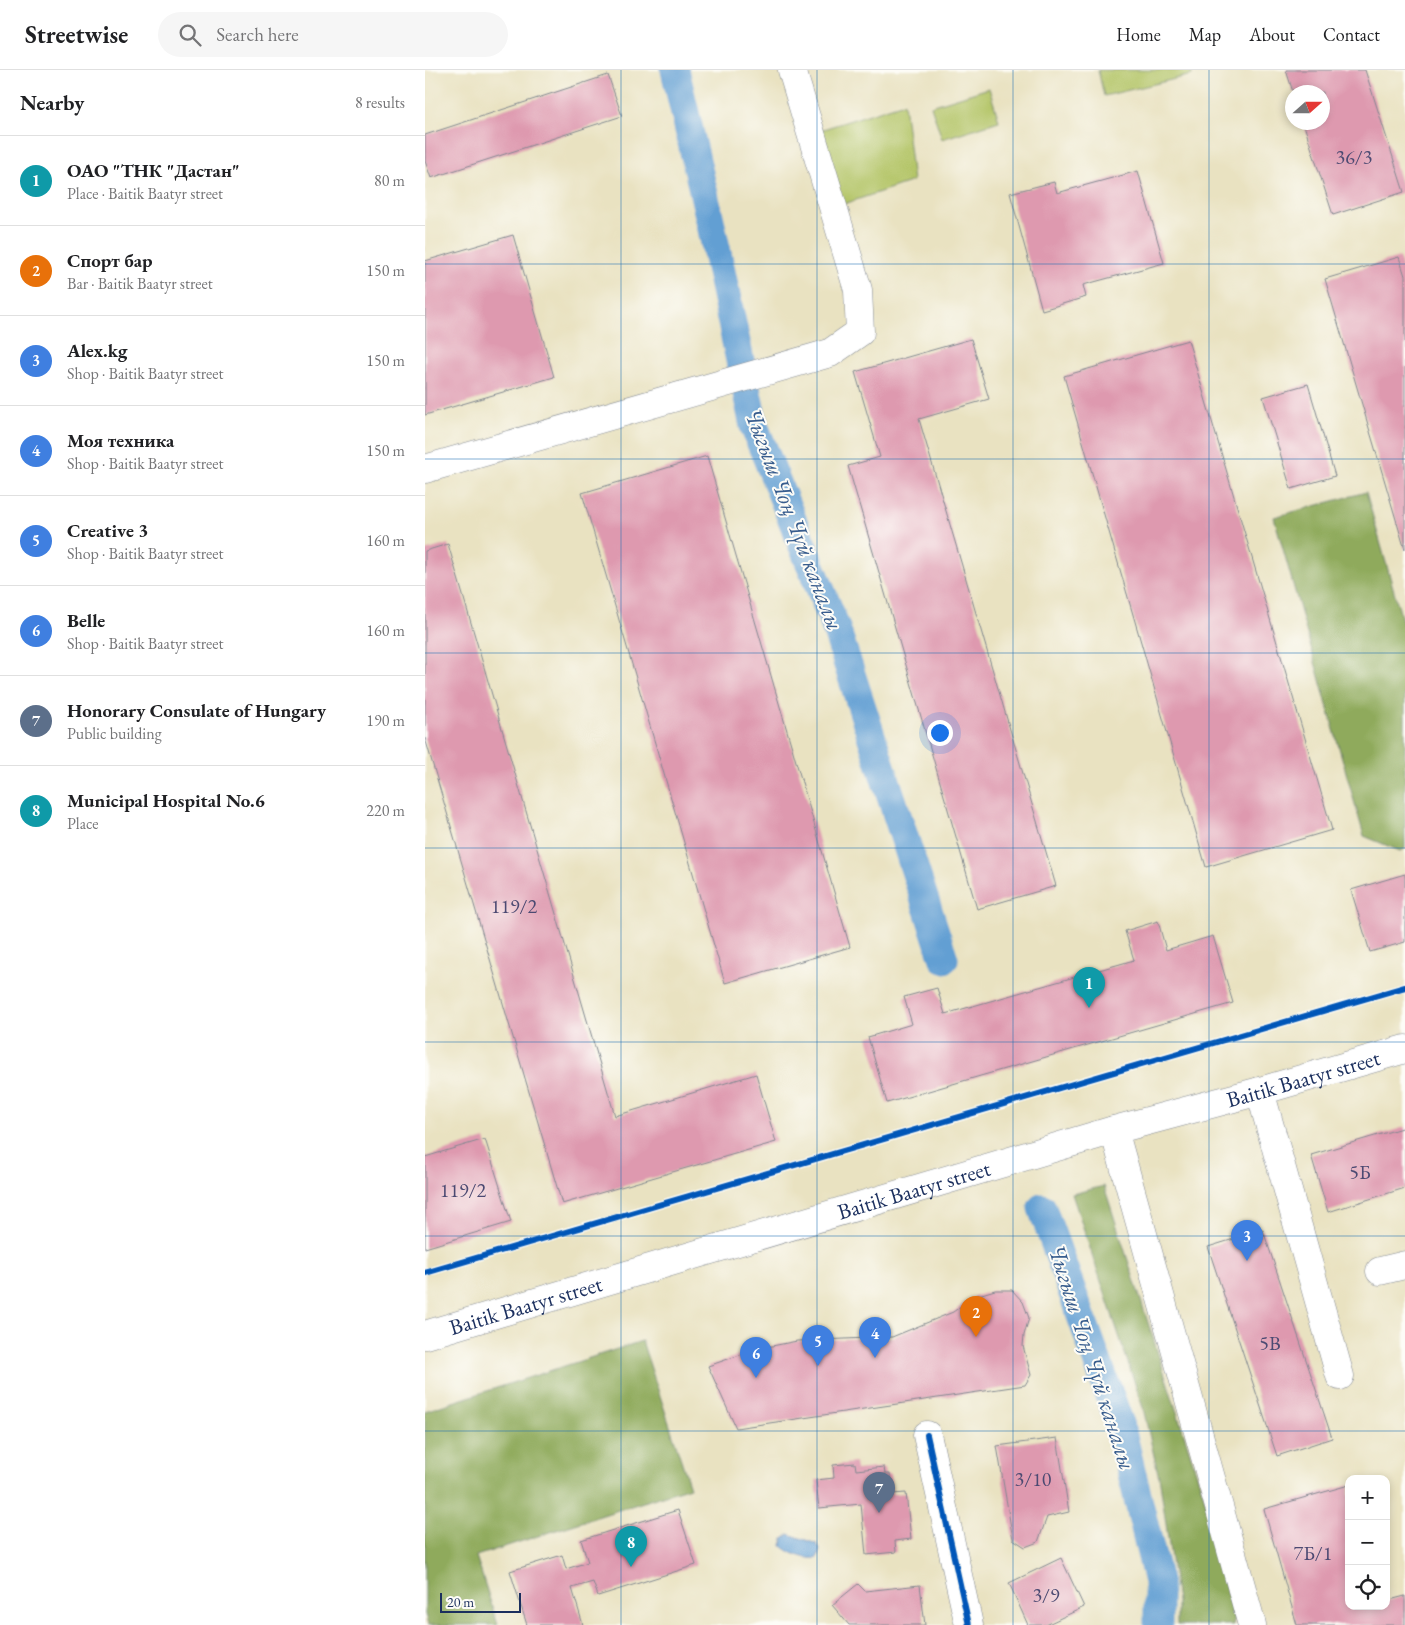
<!DOCTYPE html>
<html lang="en">
<head>
<meta charset="utf-8">
<style>
  :root { --surface:#fff; --page:#f6f6f6; --text:#202124; --muted:#757577; --line:#e0e0e0; --accent:#1f6fb2 }
  body { margin:0; font-family:"EB Garamond",serif; background:var(--page); color:var(--text) }
  .controls { position:absolute; right:15px; bottom:15px; display:grid; overflow:hidden; border-radius:10px; box-shadow:0 2px 8px #0003 }
  .controls button { width:45px; height:45px; display:grid; place-items:center; padding:0; border:0; border-bottom:1px solid var(--line); background:var(--surface); color:var(--text); font:25px sans-serif }
  .compass { position:absolute; left:860px; top:15px; width:45px; height:45px; border-radius:50%; background:var(--surface); box-shadow:0 2px 8px #0003; rotate:69deg }
  .scale { position:absolute; left:15px; bottom:12px; width:81px; box-sizing:border-box; padding-left:5px; border:2px solid #1b2f5e; border-top:0; font-size:14px; line-height:18px; white-space:nowrap; color:#1b2f5e; -webkit-text-stroke:4px #fdfcf7; paint-order:stroke }
  .you { position:absolute; left:514px; top:662px; width:18px; height:18px; margin:-12px; border:4px solid #fff; border-radius:50%; background:#1a73e8; box-shadow:0 0 0 8px #1a73e833 }
  .badge { display:grid; place-items:center; width:32px; height:32px; border-radius:50%; background:var(--accent); color:#fff; font-size:16px; font-weight:700 }
  .pin { position:absolute; translate:-50% -41px; filter:drop-shadow(0 1px 2px #0008) }
  .pin::after { content:''; position:absolute; top:26px; width:18px; height:15px; background:inherit; clip-path:polygon(0 0,100% 0,50% 100%) }
  .list { margin:0; padding:0; list-style:none }
  h2 { display:flex; justify-content:space-between; align-items:center; height:65px; margin:0; padding:0 20px; font-size:21px }
  h2 small { font-size:16px; font-weight:400; color:var(--muted) }
  .list li { display:grid; grid-template-columns:32px 1fr auto; gap:15px; align-items:center; box-sizing:border-box; height:90px; padding:0 20px; border-top:1px solid var(--line) }
  .list b { display:block; font-size:19px; white-space:nowrap }
  .list p { margin:0; font-size:16px; white-space:nowrap; color:var(--muted) }
  .list em { font-size:16px; font-style:normal; color:var(--muted) }
  .icon { flex:none; width:28px; height:28px; fill:none; stroke:currentColor; stroke-width:2; stroke-linecap:round; stroke-linejoin:round }
  .map { position:relative; flex:none; width:980px; height:1555px; overflow:hidden }
  header { display:flex; align-items:center; gap:30px; box-sizing:border-box; height:70px; padding:0 25px; background:var(--surface); border-bottom:1px solid var(--line) }
  header strong { font-size:24px }
  nav { display:flex; gap:28px; margin-inline-start:auto; font-size:18px }
  .search { width:350px; height:45px; background:var(--page); display:flex; align-items:center; gap:12px; box-sizing:border-box; padding:0 18px; border-radius:28px; color:var(--muted); font-size:19px }
  main { display:flex }
  aside { flex:1; background:var(--surface) }
  .map>svg:first-child { display:block }
</style>
</head>
<body>
<header>
<strong>Streetwise</strong>
<div class="search"><svg class="icon" aria-label="search" viewBox="0 0 24 24"><circle cx="10" cy="10" r="6"/><path d="M15 15l6 6"/></svg>Search here</div>
<nav><a>Home</a><a>Map</a><a>About</a><a>Contact</a></nav>
</header>
<main>
<aside>
<h2>Nearby<small>8 results</small></h2>
<ul class="list">
<li><span class="badge" style="background:#0f9aa8">1</span><div><b>ОАО &quot;ТНК &quot;Дастан&quot;</b><p>Place · Baitik Baatyr street</p></div><em>80 m</em></li>
<li><span class="badge" style="background:#e8710a">2</span><div><b>Спорт бар</b><p>Bar · Baitik Baatyr street</p></div><em>150 m</em></li>
<li><span class="badge" style="background:#3f7fe0">3</span><div><b>Alex.kg</b><p>Shop · Baitik Baatyr street</p></div><em>150 m</em></li>
<li><span class="badge" style="background:#3f7fe0">4</span><div><b>Моя техника</b><p>Shop · Baitik Baatyr street</p></div><em>150 m</em></li>
<li><span class="badge" style="background:#3f7fe0">5</span><div><b>Creative 3</b><p>Shop · Baitik Baatyr street</p></div><em>160 m</em></li>
<li><span class="badge" style="background:#3f7fe0">6</span><div><b>Belle</b><p>Shop · Baitik Baatyr street</p></div><em>160 m</em></li>
<li><span class="badge" style="background:#5c6f8a">7</span><div><b>Honorary Consulate of Hungary</b><p>Public building</p></div><em>190 m</em></li>
<li><span class="badge" style="background:#0f9aa8">8</span><div><b>Municipal Hospital No.6</b><p>Place</p></div><em>220 m</em></li>
</ul>
</aside>
<div class="map">
<svg width="980" height="1555" viewBox="0 0 980 1555">
  <rect width="100%" height="100%" fill="#fdfcf7"/>
  <filter id="ink" filterUnits="userSpaceOnUse"><feTurbulence type="fractalNoise" baseFrequency=".02" numOctaves="2"/><feDisplacementMap in="SourceGraphic" scale="10" xChannelSelector="R" yChannelSelector="G"/><feConvolveMatrix kernelMatrix="1 2 1 2 8 2 1 2 1" color-interpolation-filters="sRGB"/></filter>
  <filter id="wash" filterUnits="userSpaceOnUse"><feTurbulence type="fractalNoise" baseFrequency=".0096" numOctaves="4" result="noise"/><feDisplacementMap in="SourceGraphic" scale="20" xChannelSelector="R" yChannelSelector="G"/><feGaussianBlur stdDeviation="1.12" result="paint"/><feColorMatrix in="noise" values="0 0 0 0 0 0 0 0 0 0 0 0 0 0 0 0 0 1.4 0 .05"/><feComposite in="paint" operator="in"/></filter>
  <g filter="url(#wash)">
    <rect width="100%" height="100%" fill="#e9e2c1"/>
    <!-- green -->
    <path fill="#b4c568" stroke="#687a63" d="M673 0H766L767 5 679 26Z
      M564 18 574 51 517 69 506 36Z
      M479 33 488 111 413 136 392 61Z"/>
    <!-- forest -->
    <path fill="#8faa5c" stroke="#556c5d" d="M941 422 980 560V779L975 781 939 766 849 447Z
      M679 1116 779 1426 809 1550 808 1555H752V1531L735 1412 718 1338 647 1124Z
      M217 1271 265 1417 51 1486 73 1555H3L0 1544V1341Z"/>
    <!-- water -->
    <path fill="#629fd3" stroke="#3e6798" d="M364 1464 392 1474 395 1480 392 1488C381 1490 366 1484 357 1476L358 1469Z"/>
    <g fill="none" stroke-linecap="round" stroke-linejoin="round">
      <!-- canal -->
      <path stroke="#629fd3" stroke-width="29" d="M250 0 285 150 329 356 410 555 519 889
        M617 1138 695 1354 733 1512V1555"/>
    </g>
    <g id="blocks">
      <!-- building -->
      <path fill="#de99af" d="M861 0H940L979 122 908 145 878 52H898V22H868Z
        M183 5 197 46 6 108 0 91V65Z
        M713 101 739 193 658 215 661 227 617 240 585 123 629 112 632 123Z
        M88 165 129 307 0 345V191Z
        M974 187 980 206V480L900 209Z
        M546 269 564 329 494 349 631 816 552 839 423 396 455 387 430 302Z
        M763 270 907 760 781 797 639 306Z
        M883 314 910 406 866 419 838 327Z
        M282 386 425 877 300 913 157 423Z
        M23 474 190 1046 331 1004 351 1072 137 1134 0 668V481Z
        M980 804V872L945 882 926 820Z
        M733 851 741 880 788 866 808 933 462 1033 443 967 487 954 479 927 512 918 520 944 709 890 700 861Z
        M980 1057V1118L903 1142 886 1085Z
        M60 1069 86 1152 0 1178V1087Z
        M838 1160 907 1368 852 1386 783 1177Z
        M570 1220H587L598 1232 604 1248 599 1265 598 1276 606 1305 600 1315 311 1358 283 1296 332 1279 372 1271 467 1267 528 1242 550 1226Z
        M632 1368 644 1442 622 1447 613 1472 600 1477 588 1469 572 1376Z
        M430 1393 431 1400 459 1397 460 1404H465L467 1424 481 1423 486 1469 470 1471 471 1482 441 1485 436 1434 394 1438 391 1410 409 1408 408 1395Z
        M924 1415V1536H961V1531L980 1526V1555H872L839 1439Z
        M253 1440 271 1495 173 1526 168 1512 147 1518 158 1555H102L85 1501 137 1485 141 1499 163 1492 156 1470Z
        M636 1488 659 1537 621 1555H603L584 1513Z
        M433 1514 440 1521 495 1515 500 1555H424L407 1535Z"/>
    </g>
  </g>
  <g filter="url(#ink)">
    <use href="#blocks" fill-opacity="0" stroke="#828890" stroke-width="1"/>
    <g fill="none" stroke-linecap="round" stroke-linejoin="round">
      <defs>
        <path id="minor" d="M0 399 405 283 435 262 433 220 367 0
          M835 1021 915 1306
          M689 1060 827 1555
          M955 1201 980 1195
          M502 1365 544 1555"/>
        <g id="major">
          <path id="s1" d="M0 1265 689 1060 835 1021 980 979"/>
        </g>
      </defs>
      <!-- minor casing -->
      <use href="#minor" stroke="#828890" stroke-width="29"/>
      <!-- major casing -->
      <use href="#major" stroke="#828890" stroke-width="29"/>
      <!-- minor -->
      <use href="#minor" stroke="#fff" stroke-width="28"/>
      <!-- major -->
      <use href="#major" stroke="#fff" stroke-width="28"/>
      <defs>
        <path id="cycleway" d="M0 1203 980 917
          M502 1365 544 1555"/>
      </defs>
      <!-- cycleway casing -->
      <use href="#cycleway" stroke="#fdfcf7" stroke-width="9"/>
      <!-- cycleway -->
      <use href="#cycleway" stroke="#0057b8" stroke-width="6"/>
    </g>
  </g>
  <!-- grid -->
  <path fill="none" stroke="#1f6fb2" stroke-width="1" stroke-opacity="0.55" d="M196 0V1555M392 0V1555M588 0V1555M784 0V1555M0 194H980M0 389H980M0 583H980M0 778H980M0 972H980M0 1166H980M0 1361H980"/>
  <g text-anchor="middle" stroke-width="4" stroke-linejoin="round" paint-order="stroke">
    <!-- number labels -->
    <g font-size="20" fill="#4c4a72">
      <text x="929" y="94">36/3</text>
      <text x="89" y="843">119/2</text>
      <text x="935" y="1109">5Б</text>
      <text x="38" y="1127">119/2</text>
      <text x="845" y="1280">5В</text>
      <text x="608" y="1416">3/10</text>
      <text x="888" y="1490">7Б/1</text>
      <text x="621" y="1532">3/9</text>
    </g>
    <!-- street labels -->
    <g font-size="22" fill="#1b2f5e" stroke="#fdfcf7">
      <text dy="8" stroke="none"><textPath href="#s1" startOffset="915">Baitik Baatyr street</textPath></text>
      <text dy="8" stroke="none"><textPath href="#s1" startOffset="510">Baitik Baatyr street</textPath></text>
      <text dy="8" stroke="none"><textPath href="#s1" startOffset="105">Baitik Baatyr street</textPath></text>
    </g>
    <!-- water labels -->
    <g font-size="24" font-style="italic" fill="#375c8d" stroke="#fdfcf7">
      <text transform="translate(369 449) rotate(69)" y="8">Чыгыш Чоң Чүй каналы</text>
      <text transform="translate(667 1287) rotate(72)" y="8">Чыгыш Чоң Чүй каналы</text>
    </g>
  </g>
</svg>
<div class="controls">
<button>+</button>
<button>−</button>
<button><svg class="icon" aria-label="locate" viewBox="0 0 24 24"><circle cx="12" cy="12" r="6"/><path d="M12 2v4M12 18v4M2 12h4M18 12h4"/></svg></button>
</div>
<svg class="compass" viewBox="-18 -18 36 36"><path d="M0-13l5 13h-10z" fill="#e53935"/><path d="M0 13l5-13h-10z" fill="#757577"/></svg>
<div class="scale">20 m</div>
<div class="you"></div>
<div class="pin badge" style="left:664px;top:938px;background:#0f9aa8">1</div>
<div class="pin badge" style="left:551px;top:1267px;background:#e8710a">2</div>
<div class="pin badge" style="left:822px;top:1191px;background:#3f7fe0">3</div>
<div class="pin badge" style="left:450px;top:1288px;background:#3f7fe0">4</div>
<div class="pin badge" style="left:393px;top:1296px;background:#3f7fe0">5</div>
<div class="pin badge" style="left:331px;top:1308px;background:#3f7fe0">6</div>
<div class="pin badge" style="left:454px;top:1443px;background:#5c6f8a">7</div>
<div class="pin badge" style="left:206px;top:1497px;background:#0f9aa8">8</div>
</div>
</main>
</body>
</html>
